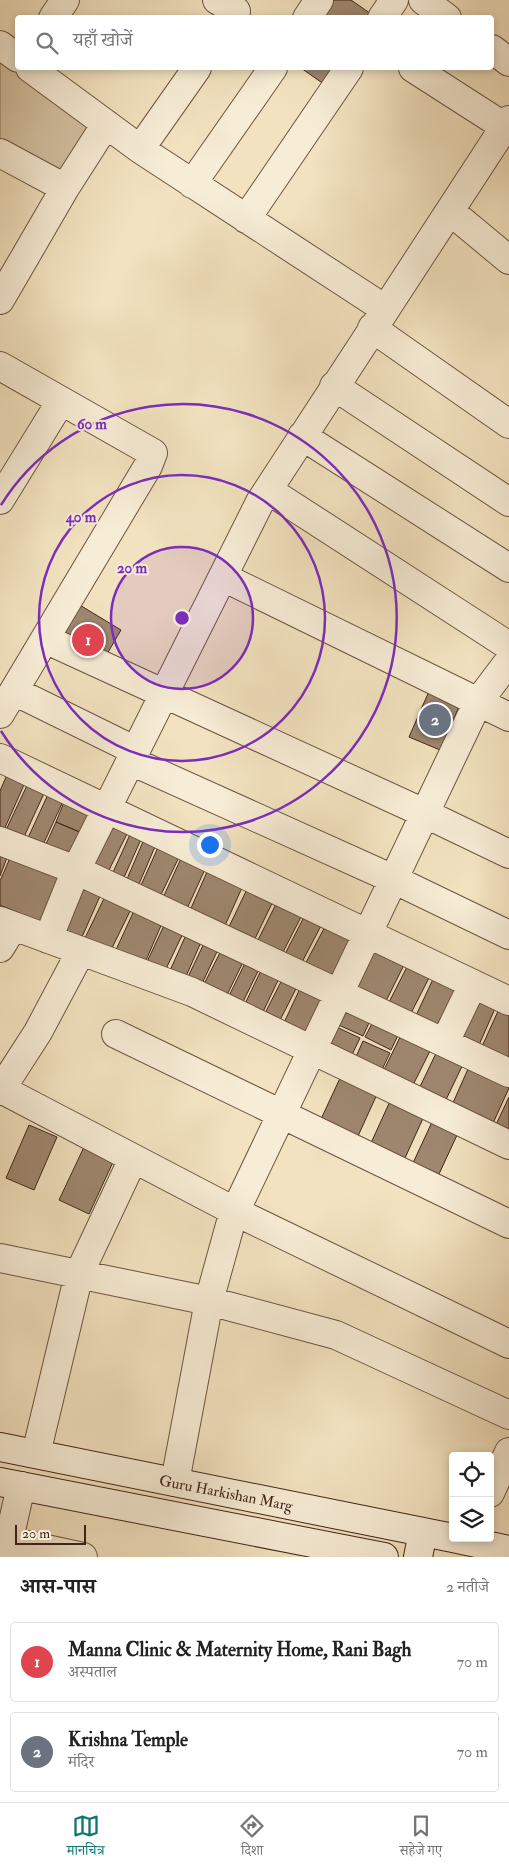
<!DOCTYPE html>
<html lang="hi">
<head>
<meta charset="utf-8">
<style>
  :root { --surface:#fff; --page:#f2f2f2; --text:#222; --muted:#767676; --line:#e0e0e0; --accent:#0f766e }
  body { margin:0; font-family:"IM FELL Double Pica","Noto Serif Devanagari",serif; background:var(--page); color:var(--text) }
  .controls { position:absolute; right:15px; bottom:15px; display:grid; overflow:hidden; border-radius:5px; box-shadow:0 2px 8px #0003 }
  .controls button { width:45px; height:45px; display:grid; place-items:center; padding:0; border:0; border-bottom:1px solid var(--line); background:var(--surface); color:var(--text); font:25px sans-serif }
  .scale { position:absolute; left:15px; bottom:12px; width:71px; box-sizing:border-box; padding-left:5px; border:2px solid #422519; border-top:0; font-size:14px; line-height:18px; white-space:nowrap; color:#422519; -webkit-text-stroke:4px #f7ecd5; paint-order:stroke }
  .you { position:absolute; left:209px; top:844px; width:18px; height:18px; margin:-12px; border:4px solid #fff; border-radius:50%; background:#1a73e8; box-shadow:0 0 0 8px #1a73e833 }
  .badge { display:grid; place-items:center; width:32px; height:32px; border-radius:50%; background:var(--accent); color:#fff; font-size:16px; font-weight:700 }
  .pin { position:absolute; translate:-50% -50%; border:2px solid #fff; box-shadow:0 1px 5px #0006 }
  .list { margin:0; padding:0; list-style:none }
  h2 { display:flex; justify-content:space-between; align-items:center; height:65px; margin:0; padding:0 20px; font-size:21px }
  h2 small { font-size:16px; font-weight:400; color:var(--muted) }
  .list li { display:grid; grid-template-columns:32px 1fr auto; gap:15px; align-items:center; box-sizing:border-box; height:80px; margin:0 10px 10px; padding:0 10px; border:1px solid var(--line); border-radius:5px }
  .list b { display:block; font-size:19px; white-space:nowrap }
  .list p { margin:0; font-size:16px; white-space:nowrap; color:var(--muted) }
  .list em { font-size:16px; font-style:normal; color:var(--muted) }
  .icon { flex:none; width:28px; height:28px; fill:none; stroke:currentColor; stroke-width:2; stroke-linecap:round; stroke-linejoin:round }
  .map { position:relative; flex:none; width:509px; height:1557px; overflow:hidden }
  .search { position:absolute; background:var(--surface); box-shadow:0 2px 8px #0003; left:15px; right:15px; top:15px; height:55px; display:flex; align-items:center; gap:12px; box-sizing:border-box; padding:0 18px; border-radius:5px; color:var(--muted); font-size:19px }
  .sheet { height:245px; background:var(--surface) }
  nav { display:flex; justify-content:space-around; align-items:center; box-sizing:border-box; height:70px; border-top:1px solid var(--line); background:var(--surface); font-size:14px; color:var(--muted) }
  nav a { display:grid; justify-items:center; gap:2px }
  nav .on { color:var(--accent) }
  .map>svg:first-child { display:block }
</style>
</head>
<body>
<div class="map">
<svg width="509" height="1557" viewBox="0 0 509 1557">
  <rect width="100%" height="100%" fill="#f2e2bf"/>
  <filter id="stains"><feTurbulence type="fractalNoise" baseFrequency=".004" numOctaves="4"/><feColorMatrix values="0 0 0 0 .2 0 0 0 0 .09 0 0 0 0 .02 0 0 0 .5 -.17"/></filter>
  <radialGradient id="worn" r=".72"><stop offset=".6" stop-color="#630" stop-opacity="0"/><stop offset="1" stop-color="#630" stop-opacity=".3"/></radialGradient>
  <!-- green -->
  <path fill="#d4c2a3" stroke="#8b745e" d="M0 50 101 122 62 182 0 148Z"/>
  <!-- building -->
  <path fill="#9e876f" stroke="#422519" d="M325 0H351L374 16 313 18Z
    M301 68H341L328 87Z
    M78 604 121 630 107 654 85 641 81 650 58 638Z
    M430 689 461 702 440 750 409 737Z
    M9 770 27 778 4 830 0 829V791Z
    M30 779 47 787 23 839 6 830Z
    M50 790 65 797 42 847 27 840Z
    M66 797 100 812 89 836 56 822Z
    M109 817 130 828 106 876 85 866Z
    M56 822 89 836 77 865 43 851Z
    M132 830 143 835 121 884 110 879Z
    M145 837 157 842 136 891 124 886Z
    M160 843 181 853 158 901 138 892Z
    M0 846 10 850 0 876Z
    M13 851 70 875 48 925 0 905V881Z
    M183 854 207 865 185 913 161 902Z
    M210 865 245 881 223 930 188 915Z
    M81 876 104 887 82 937 58 927Z
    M250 883 276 895 252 945 226 933Z
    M109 888 135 901 111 950 85 938Z
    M278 900 303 913 280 958 255 946Z
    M138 902 166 914 144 965 115 952Z
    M307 911 324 920 299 968 282 960Z
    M168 917 187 925 164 973 146 964Z
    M328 921 360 938 335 986 302 970Z
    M190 926 205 933 184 981 168 975Z
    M208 935 222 941 200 988 186 981Z
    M225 943 247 954 225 999 202 988Z
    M373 943 407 959 382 1009 348 993Z
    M249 955 263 961 241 1006 227 1000Z
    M265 962 283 970 261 1016 243 1008Z
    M409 963 431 974 407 1021 385 1010Z
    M286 972 301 979 278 1024 263 1017Z
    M434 977 462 989 441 1035 413 1022Z
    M304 980 334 994 312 1041 282 1027Z
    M474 993 497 1004 475 1054 452 1043Z
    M344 997 374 1012 363 1036 332 1022Z
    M499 1009 509 1013V1067L479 1053Z
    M377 1014 402 1027 391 1050 365 1037Z
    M332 1025 360 1038 348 1063 320 1050Z
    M404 1029 434 1043 409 1093 380 1078Z
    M363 1041 390 1053 378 1078 352 1066Z
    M440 1045 466 1058 442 1108 416 1095Z
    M472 1060 509 1077V1088L489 1132 448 1114Z
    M342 1074 379 1090 358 1136 321 1119Z
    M509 1097V1128L505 1137 493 1131Z
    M391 1099 425 1114 405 1158 371 1143Z
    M432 1122 458 1133 439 1174 413 1163Z
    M29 1125 57 1137 34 1190 6 1178Z
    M84 1147 114 1160 89 1214 59 1200Z"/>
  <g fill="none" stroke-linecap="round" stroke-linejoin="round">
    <defs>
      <path id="street" d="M217 0 236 11
        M423 0 447 18
        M53 18 65 0
        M307 18 319 0
        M382 18 394 0
        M0 45 18 58
        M492 49 509 62
        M30 68 140 149 385 309
        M413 68 505 127
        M140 149 197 68
        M0 153 65 188
        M192 184 273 68
        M450 211 509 260
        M246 219 349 68
        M0 300 65 188 106 124
        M372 328 509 424
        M0 366 153 453 148 466 0 714
        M334 386 509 502
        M302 436 509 568
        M268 490 509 646
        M0 500 61 401
        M223 577 509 717
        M45 639 424 813 509 854
        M14 691 136 751
        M0 758 509 1001
        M131 761 393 879 509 935
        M0 841 76 870 509 1073
        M0 921 192 992 509 1145
        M48 939 76 870 260 502 509 120
        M0 948 13 927
        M116 1034 509 1224
        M445 1042 473 984
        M1 1089 236 1212 509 1344
        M0 1091 38 1032 81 951
        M0 1258 209 1301 336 1335 509 1415
        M36 1454 79 1274 133 1159
        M175 1482 209 1301 232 1218 478 702 509 661
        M490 1493 509 1452
        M0 1539 83 1557
        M5 1557 21 1486"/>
      <path id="secondary" d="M0 1447 453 1538
        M0 1482 384 1557
        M453 1538 509 1550
        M418 1557 423 1532"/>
    </defs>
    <!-- street casing -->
    <use href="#street" stroke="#6e5442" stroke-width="30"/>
    <!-- secondary casing -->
    <use href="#secondary" stroke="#422519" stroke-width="30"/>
    <!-- street -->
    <use href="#street" stroke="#f7ecd5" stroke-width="28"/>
    <!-- secondary -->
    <use href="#secondary" stroke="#f7ecd5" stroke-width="28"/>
  </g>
  <!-- distance rings -->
  <circle cx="182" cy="618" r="71" fill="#7b2cbf" fill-opacity=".12"/>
  <g fill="none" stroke="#7b2cbf" stroke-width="2.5">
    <circle cx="182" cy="618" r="71"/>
    <circle cx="182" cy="618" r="143"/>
    <path d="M1 505A214 214 0 1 1 1 731"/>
  </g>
  <g text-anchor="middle" stroke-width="4" stroke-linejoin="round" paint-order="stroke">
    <!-- street labels -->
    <g font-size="15" fill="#422519" stroke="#f7ecd5">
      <text transform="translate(226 1493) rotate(11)" y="5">Guru Harkishan Marg</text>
    </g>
  </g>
  <circle cx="182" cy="618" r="8" fill="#7b2cbf" stroke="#f7ecd5" stroke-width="2.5"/>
  <g font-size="15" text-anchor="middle" font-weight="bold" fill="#7b2cbf" stroke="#f7ecd5" stroke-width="4" stroke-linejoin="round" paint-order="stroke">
    <text x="92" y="429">60 m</text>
    <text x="81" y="522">40 m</text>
    <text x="132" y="573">20 m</text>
  </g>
  <rect width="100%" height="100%" filter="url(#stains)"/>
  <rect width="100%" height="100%" fill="url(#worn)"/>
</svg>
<div class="controls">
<button><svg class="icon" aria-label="locate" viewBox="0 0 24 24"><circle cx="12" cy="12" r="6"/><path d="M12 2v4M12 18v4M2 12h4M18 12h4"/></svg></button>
<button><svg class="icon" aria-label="layers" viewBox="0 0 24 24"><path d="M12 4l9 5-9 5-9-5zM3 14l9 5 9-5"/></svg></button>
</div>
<div class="scale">20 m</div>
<div class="you"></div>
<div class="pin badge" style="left:88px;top:640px;background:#e0444e">1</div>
<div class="pin badge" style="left:435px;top:720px;background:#6b7280">2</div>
<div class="search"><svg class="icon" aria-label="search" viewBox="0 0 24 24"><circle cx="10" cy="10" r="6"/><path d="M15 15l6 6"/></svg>यहाँ खोजें</div>
</div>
<section class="sheet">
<h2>आस-पास<small>2 नतीजे</small></h2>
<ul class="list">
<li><span class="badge" style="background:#e0444e">1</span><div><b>Manna Clinic &amp; Maternity Home, Rani Bagh</b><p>अस्पताल</p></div><em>70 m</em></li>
<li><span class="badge" style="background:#6b7280">2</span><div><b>Krishna Temple</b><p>मंदिर</p></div><em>70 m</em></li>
</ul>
</section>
<nav>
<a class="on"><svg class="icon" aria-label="map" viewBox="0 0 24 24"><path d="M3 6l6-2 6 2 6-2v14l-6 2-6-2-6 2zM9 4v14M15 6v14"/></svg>मानचित्र</a>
<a><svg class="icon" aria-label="directions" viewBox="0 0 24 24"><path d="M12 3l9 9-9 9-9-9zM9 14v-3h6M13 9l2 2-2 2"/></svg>दिशा</a>
<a><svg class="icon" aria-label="saved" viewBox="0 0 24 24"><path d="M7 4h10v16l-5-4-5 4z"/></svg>सहेजे गए</a>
</nav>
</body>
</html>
